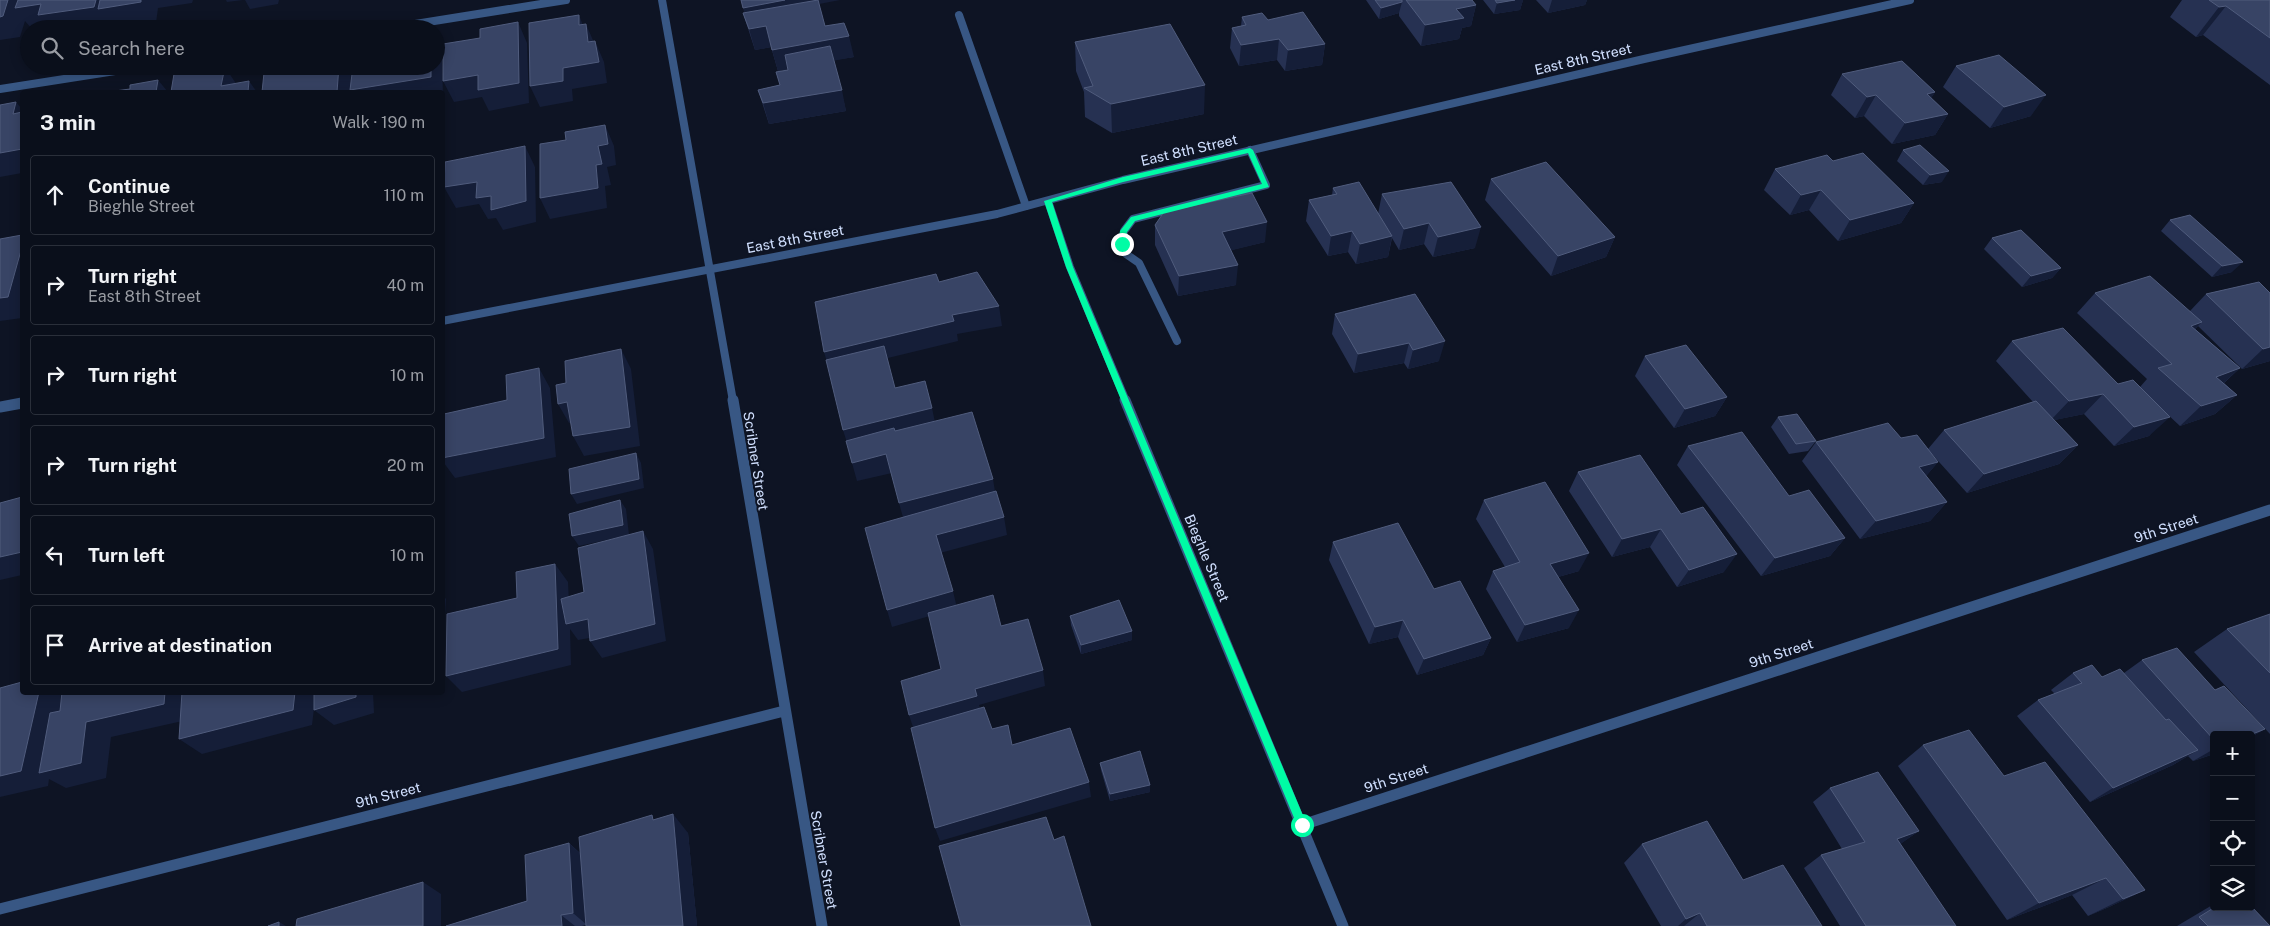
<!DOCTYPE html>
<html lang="en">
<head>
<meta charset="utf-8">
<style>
  :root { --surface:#0a0f1b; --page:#181d28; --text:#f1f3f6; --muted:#999ca3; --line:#2a2f3a }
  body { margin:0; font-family:"Public Sans",sans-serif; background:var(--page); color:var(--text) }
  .controls { position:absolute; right:15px; bottom:15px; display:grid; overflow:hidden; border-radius:5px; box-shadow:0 2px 12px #0003 }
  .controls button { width:45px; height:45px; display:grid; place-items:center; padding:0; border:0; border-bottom:1px solid var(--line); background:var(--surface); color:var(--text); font:25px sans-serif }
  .stop { position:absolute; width:15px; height:15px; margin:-11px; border:4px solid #00fca5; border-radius:50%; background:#fff }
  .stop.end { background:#00fca5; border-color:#fff; box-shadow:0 1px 5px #0008 }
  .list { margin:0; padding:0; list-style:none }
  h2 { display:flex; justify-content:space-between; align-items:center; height:65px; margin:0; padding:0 20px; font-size:21px }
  h2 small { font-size:16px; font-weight:400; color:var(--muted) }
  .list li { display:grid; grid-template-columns:32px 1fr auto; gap:15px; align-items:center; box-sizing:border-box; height:80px; margin:0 10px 10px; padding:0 10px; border:1px solid var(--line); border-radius:5px }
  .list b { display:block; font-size:19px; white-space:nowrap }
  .list p { margin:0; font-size:16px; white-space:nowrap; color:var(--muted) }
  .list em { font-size:16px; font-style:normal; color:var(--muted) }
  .icon { flex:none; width:28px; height:28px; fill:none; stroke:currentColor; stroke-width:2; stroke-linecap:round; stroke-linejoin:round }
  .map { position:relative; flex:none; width:2270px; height:926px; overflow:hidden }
  .search { position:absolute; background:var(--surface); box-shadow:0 2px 12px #0003; left:20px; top:20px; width:425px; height:55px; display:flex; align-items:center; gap:12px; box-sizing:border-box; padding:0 18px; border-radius:28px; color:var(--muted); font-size:19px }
  .panel { position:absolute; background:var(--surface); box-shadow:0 2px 12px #0003; left:20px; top:90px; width:425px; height:605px; border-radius:5px }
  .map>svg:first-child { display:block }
</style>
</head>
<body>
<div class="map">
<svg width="2270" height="926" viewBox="0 0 2270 926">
  <rect width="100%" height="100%" fill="#0e1424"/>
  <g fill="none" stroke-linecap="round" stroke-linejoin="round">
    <!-- service -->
    <path stroke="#385784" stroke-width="8" d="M959 15 1026 206
      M1177 341 1139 263 1126 254 1122 244 1124 231 1133 219 1266 185 1250 150"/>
    <!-- minor-far1 -->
    <path stroke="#385784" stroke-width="8" d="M662 0 733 401
      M384 29 566 0
      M0 89 147 66
      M1048 201 1070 267 1126 401"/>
    <!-- minor -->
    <path stroke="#385784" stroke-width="11" d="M733 400 822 926
      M1125 400 1343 926
      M1302 825 2270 510
      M0 909 784 711"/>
    <!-- tertiary-far1 -->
    <path stroke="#385784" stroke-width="8" d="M442 321 997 214 1123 180 1644 59 1910 0"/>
    <!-- tertiary -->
    <path stroke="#385784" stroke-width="11" d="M0 407 22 403"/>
  </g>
  <!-- wall -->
  <path fill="#263152" d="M1366 0H1406L1476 5 1471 26 1462 28 1459 39 1421 46 1399 16V13L1379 19Z
    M1483 0H1523L1520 10 1494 14Z
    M1536 0H1587L1585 5 1548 13Z
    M2182 0H2270V85L2203 35 2196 37 2170 17Z
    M819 4 825 26 854 57 834 60 846 111 769 124 758 90 780 85 776 72 788 70V69L778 71 771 47 755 50 743 13Z
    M1242 17 1268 20 1325 44 1322 65 1285 71 1277 60 1239 66 1230 48 1232 28 1241 26Z
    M1075 42 1204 114 1112 133 1085 117 1084 92 1076 71Z
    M1956 66 2031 116 1990 128 1943 87Z
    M1842 74 1935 92 1931 98 1948 114 1935 135 1892 144 1864 116 1855 118 1831 95Z
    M1903 150 1942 182 1923 185 1897 161Z
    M1833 161 1914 203 1901 223 1838 241 1809 210 1790 215 1764 190 1775 169Z
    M1491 179 1615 237 1606 257 1551 276 1485 200Z
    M1333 188 1378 214 1382 194 1475 248 1433 257 1424 244 1399 250 1392 238 1388 257 1356 264 1348 252 1328 256 1306 221 1309 200 1332 195Z
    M2170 220 2232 272 2212 277 2161 231Z
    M1155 225 1265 242 1231 250 1236 285 1178 296 1155 245Z
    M1992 238 2061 268 2052 278 2022 287 1984 249Z
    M2259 282 2270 361 2242 369 2198 326 2195 329 2240 368 2224 383 2237 395 2215 414 2180 426 2166 413 2149 436 2114 446 2084 414 2054 420 2078 445 2059 464 1967 493 1931 453 1938 462 1926 476 1947 502 1930 521 1860 539 1802 461 1816 442 1901 438 1928 449 1944 430 2033 402 1996 361 2012 341 2118 384 2140 387 2147 379 2077 313 2095 293 2190 311 2206 294Z
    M1415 294 1439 361 1408 369 1404 363 1354 373 1332 334 1335 314Z
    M1645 356 1727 397 1715 416 1674 428 1635 376Z
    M1778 417 1816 441 1808 451 1789 454 1771 427Z
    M1688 446 1789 496 1845 538 1830 556 1761 576 1677 465Z
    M1578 472 1681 514 1724 572 1677 587 1650 547 1612 557 1569 491Z
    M1484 500 1579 571 1558 577 1569 628 1517 642 1486 589 1493 571 1505 567 1476 519Z
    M1333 542 1434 589 1491 638 1483 655 1417 675 1398 637 1369 644 1329 560Z
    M2270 614V734L2194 652 2227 629Z
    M1070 616 1132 631V640L1081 654 1071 625Z
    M2142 660 2215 690 2265 729 2251 737V735H2214V754L2193 761 2188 756 2173 765 2090 802 2017 716 2038 700 2055 694 2051 690 2073 673 2102 677 2124 673Z
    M1923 745 2004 776 2145 890 2109 907 2088 916 2072 895 2007 920 1898 766Z
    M1100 763 1150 792 1110 801 1101 770Z
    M1830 788 1919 831 1900 844 1956 926H1840L1804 868 1821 855 1842 849 1813 802Z
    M656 819 688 833 697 926H586V925L582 926H446L527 901 569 843 581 854Z
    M1642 844 1743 880 1822 926H1661L1624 863Z
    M2214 904V907H2251L2270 926H2177Z"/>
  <!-- shaded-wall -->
  <path fill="#151e38" d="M8 0H27L41 4 96 0H193L192 3 158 8 156 23 120 29H113L110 26V28L107 29H49L47 27 32 29 25 21 20 37 0 40V17Z
    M226 0H243L227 2Z
    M245 0H279L278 4 250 9Z
    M785 0H840L819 4 766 26 772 47 755 50 743 8Z
    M1515 0H1523L1520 10 1494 14 1497 3Z
    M1552 0H1587L1585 5 1548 13Z
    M1402 2 1399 13 1379 19 1381 8Z
    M1476 5 1471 26 1462 28 1459 39 1421 46 1425 25 1456 9Z
    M2226 6 2203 35 2196 37 2219 7Z
    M579 15 587 36 579 25Z
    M518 22 527 43 529 103 489 111 482 97 454 102 443 81Z
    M586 24 595 45V41L604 62 607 83 572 89 573 101 540 107 530 86 563 68 588 42Z
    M849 36 854 57 778 71 772 50Z
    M1279 39 1277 60 1239 66 1241 45Z
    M1325 44 1322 65 1285 71 1288 50Z
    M436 45 442 56 443 98 442 92H333L339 66H348L352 73 436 66Z
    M225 67 239 88 221 86Z
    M158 80 168 92H156Z
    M249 81 257 92H248Z
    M1205 85 1204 114 1112 133 1111 104Z
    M842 90 846 111 769 124 763 103Z
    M1935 92 1922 113 1927 94Z
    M1876 95 1864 116 1855 118 1867 97Z
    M2046 95 2031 116 1990 128 2004 107Z
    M16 102 22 109V125L13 114Z
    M1948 114 1935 135 1892 144 1905 123Z
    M605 125 614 146 616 165 607 167 611 185 605 186 607 208 550 219 540 198 596 165 598 146Z
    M525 146 535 167 536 222 503 230 496 218 488 219 479 204 456 208 444 187Z
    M22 149V173L0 177V153Z
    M1949 171 1942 182 1923 185 1930 175Z
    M1821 190 1809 210 1790 215 1801 195Z
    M1914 203 1901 223 1838 241 1850 220Z
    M1267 222 1265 242 1221 253 1222 232Z
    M1429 223 1424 244 1399 250 1404 229Z
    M1481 227 1475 248 1433 257 1438 237Z
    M1352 231 1348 252 1328 256 1331 236Z
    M1392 236 1388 257 1356 264 1360 244Z
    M1615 237 1606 257 1551 276 1558 256Z
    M22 247V318L0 321V298Z
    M2243 262 2232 272 2212 277 2222 266Z
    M1238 265 1236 285 1178 296 1179 276Z
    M2061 268 2052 278 2022 287 2031 276Z
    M999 306 1002 326 957 334 958 341 830 372 824 352 952 315Z
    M2202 322 2182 342 2191 326Z
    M1445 341 1439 361 1408 369 1413 350Z
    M1409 343 1404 363 1354 373 1358 354Z
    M2270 347V361L2242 369 2263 349Z
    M621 349 631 369 640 446 584 456 573 436Z
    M539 368 550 388 556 457 455 478 444 463 445 501H442V400L443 401 444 458 544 438Z
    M2240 368 2218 388 2216 377Z
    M2103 394 2084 414 2050 421 2069 401Z
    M2237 395 2215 414 2180 426 2201 406Z
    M1727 397 1715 416 1674 428 1685 409Z
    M567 402 578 421 569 423 558 404Z
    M932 408 936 427 849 449 843 430Z
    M2170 417 2149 436 2114 446 2134 427Z
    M2078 445 2059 464 1967 493 1984 474Z
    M636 453 641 463 644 488 577 504 571 494Z
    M886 454 892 473 857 481 852 463Z
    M1938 462 1922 481 1919 467Z
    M993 479 996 498 904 521 899 503Z
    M620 500 626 509 629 535 579 546 572 536Z
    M1947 502 1930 521 1860 539 1876 521Z
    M1004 517 1007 535 940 553 936 535Z
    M1661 529 1650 547 1612 557 1622 539Z
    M643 531 653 549 666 641 602 658 590 641Z
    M1845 538 1830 556 1761 576 1775 558Z
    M22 552V575L0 580V557Z
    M1589 553 1579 571 1541 582 1550 564Z
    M1737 554 1724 572 1677 587 1689 570Z
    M555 564 568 582 570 623 588 619 601 636 578 640 570 629 571 665 462 692 446 676Z
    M953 591 957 608 892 627 887 610Z
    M442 595 446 599 442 655Z
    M1579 610 1569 628 1517 642 1525 625Z
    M1403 620 1398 637 1369 644 1375 627Z
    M1132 631V640L1081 654V645Z
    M1491 638 1483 655 1417 675 1424 659Z
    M1043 670 1045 686 979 705 981 711 914 730 909 715 975 689Z
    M39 692H65L86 722 165 692H190L187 720 111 737 106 778 66 788 49 779 48 786 0 797V776Z
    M295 692H316L312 725 202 754 179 739Z
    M356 692H373L374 713 334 725 314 710Z
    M2265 729 2251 737V735H2250Z
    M2214 749V754L2193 761Z
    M2198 750 2173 765 2090 802 2113 788Z
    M1089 782 1091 797 940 841 935 828Z
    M1150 785V792L1110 801V794Z
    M673 814 688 833 697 926H683Z
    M1919 831 1899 845 1897 839Z
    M569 843 583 856 587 925 573 913Z
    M2106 878 2072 895 2007 920 2039 903Z
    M423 882 441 894V926H423Z
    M2145 890 2109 907 2088 916 2123 899Z
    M1700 913 1684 926H1678L1686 919Z
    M561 915 575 926H562Z
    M279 922 286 926H279Z"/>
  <!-- building -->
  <path fill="#384465" stroke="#505c7d" d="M0 0H8L3 16 0 17Z
    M18 0H96L94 7 38 15 41 4 15 8Z
    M100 0H141V2L98 9Z
    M741 0H785L743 8Z
    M818 0 825 26 844 23 849 36 772 50 766 26 749 29 743 13Z
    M1375 0H1402V2L1381 8Z
    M1406 0H1472L1476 5 1456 9 1464 18 1425 25Z
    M1495 0H1515L1497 3Z
    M2209 0H2270V38L2226 6 2219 7Z
    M1303 12 1325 44 1288 50 1279 39 1241 45 1232 28 1246 25 1242 17 1262 13 1268 20Z
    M579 15V25L586 24 588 42 595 41 599 62 563 68V81L530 86 529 23Z
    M518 22 519 83 478 90V75L443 81V44L480 38V29Z
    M1170 24 1205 85 1111 104 1084 88 1093 86 1075 42Z
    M830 46 842 90 763 103 758 90 780 85 776 72 788 70 785 55Z
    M1999 55 2046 95 2004 107 1956 66Z
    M1902 61 1935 92 1927 94 1948 114 1905 123 1876 95 1867 97 1842 74Z
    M288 66H339L337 92H262L264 73 288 69Z
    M353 66H431V77L350 90Z
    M225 67 221 86 249 81 248 92H171L174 74Z
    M158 80 156 92H107L130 89V85Z
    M16 102 13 114 22 112V149L0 153V105Z
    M605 125 608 144 598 146 602 164 596 165 598 188 540 198V144L566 140 565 132Z
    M1920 145 1949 171 1930 175 1903 150Z
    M525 146 526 201 491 210V196L476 198 477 182 444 187 445 162Z
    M1863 153 1914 203 1850 220 1821 190 1801 195 1775 169 1827 155 1833 161Z
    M1546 162 1615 237 1558 256 1491 179Z
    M1359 182 1392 236 1360 244 1352 231 1331 236 1309 200 1337 194 1333 188Z
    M1451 182 1481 227 1438 237 1429 223 1404 229 1382 194Z
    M1252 193 1267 222 1222 232 1238 265 1179 276 1155 225 1164 212Z
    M2190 215 2243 262 2222 266 2170 220Z
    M2021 230 2061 268 2031 276 1992 238Z
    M22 235V247L8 297 0 298V239Z
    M977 272 999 306 952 315 954 321 824 352 815 302 936 274 939 282Z
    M2150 276 2202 322 2191 326 2240 368 2216 377 2237 395 2201 406 2158 368 2172 364 2095 293Z
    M2259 282 2270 293V347L2263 349 2206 294Z
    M1415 294 1445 341 1413 350 1409 343 1358 354 1335 314Z
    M2063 328 2118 384 2133 380 2170 417 2134 427 2103 394 2069 401 2012 341Z
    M1686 345 1727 397 1685 409 1645 356Z
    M884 346 895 388 925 381 932 408 843 430 826 360Z
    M621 349 630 427 573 436 567 402 558 404 556 385 566 383 565 361Z
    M539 368 544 438 442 458 444 414 507 400 506 375Z
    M2036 401 2078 445 1984 474 1944 430Z
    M972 412 993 479 899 503 886 454 852 463 846 441 894 428 895 431Z
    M1797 414 1816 441 1796 444 1778 417Z
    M1888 423 1901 438 1917 435 1938 462 1919 467 1947 502 1876 521 1816 442Z
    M1742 432 1789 496 1809 490 1845 538 1775 558 1688 446Z
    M636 453 639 479 571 494 569 469Z
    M1640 455 1681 514 1703 507 1737 554 1689 570 1661 529 1622 539 1578 472Z
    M1545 482 1589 553 1550 564 1579 610 1525 625 1493 571 1520 562 1484 500Z
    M996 491 1004 517 936 535 953 591 887 610 865 528Z
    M22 497V552L0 557V503Z
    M620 500 623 525 572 536 569 514Z
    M1398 523 1434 589 1460 581 1491 638 1424 659 1403 620 1375 627 1333 542Z
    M643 531 655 624 590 641 588 619 566 624 561 599 584 592 578 548Z
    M555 564 558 649 446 676 447 614 517 598 516 572Z
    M993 595 1001 626 1028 619 1043 670 975 689 977 696 909 715 901 681 941 669 928 613Z
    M1119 600 1132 631 1081 645 1070 616Z
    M2270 614V673L2227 629Z
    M2177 648 2215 690 2224 686 2265 729 2250 735H2214V740L2142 660Z
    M2092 665 2102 677 2120 669 2166 720 2169 719 2198 750 2113 788 2038 700 2082 683 2073 673Z
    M22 682V692H39L21 771 0 776V688Z
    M62 692H165L164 704 86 722 81 763 39 773 50 713 60 711Z
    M182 692H295L293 710 179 739Z
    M314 692H356V697L314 710Z
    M984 707 992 729 1008 725 1012 745 1070 728 1089 782 935 828 911 728Z
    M1969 730 2004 776 2045 762 2145 890 2123 899 2106 878 2039 903 1923 745Z
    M1140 751 1150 785 1110 794 1100 763Z
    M1878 772 1919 831 1897 839 1956 926H1866L1821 855 1865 842 1830 788Z
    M673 814 683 926H586L579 837 652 815 653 820Z
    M1046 817 1054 840 1064 836 1091 926H961L939 846Z
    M1707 821 1743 880 1783 865 1822 926H1707L1700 913 1686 919 1642 844Z
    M569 843 573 913 561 915 562 926H446L527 901 525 855Z
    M423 882V926H296L297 919Z
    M2251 906 2270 926H2208L2199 917 2215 907H2251Z
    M279 922V926H268Z"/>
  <!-- route -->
  <path fill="#00fca5" d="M1250 148 1253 150 1269 187 1135 221 1127 232 1125 244 1122 247 1118 244 1120 231 1131 217 1262 184 1248 153 1123 182 1052 202 1073 267 1307 825 1302 829 1297 825 1066 267 1044 201 1123 177Z"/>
  <g text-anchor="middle" stroke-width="4" stroke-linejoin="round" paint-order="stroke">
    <!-- street labels -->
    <g font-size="14" fill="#d1e0ff" stroke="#0e1424">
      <text transform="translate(1583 59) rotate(-13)" y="5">East 8th Street</text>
      <text transform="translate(1189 150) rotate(-13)" y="5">East 8th Street</text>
      <text transform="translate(795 239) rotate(-11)" y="5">East 8th Street</text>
      <text transform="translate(756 461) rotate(81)" y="5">Scribner Street</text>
      <text transform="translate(2166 528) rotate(-18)" y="5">9th Street</text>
      <text transform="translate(1207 558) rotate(67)" y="5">Bieghle Street</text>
      <text transform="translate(1781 653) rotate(-18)" y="5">9th Street</text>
      <text transform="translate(1396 778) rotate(-18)" y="5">9th Street</text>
      <text transform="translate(388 795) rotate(-14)" y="5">9th Street</text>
      <text transform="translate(824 860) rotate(80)" y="5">Scribner Street</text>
    </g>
  </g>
</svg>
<div class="controls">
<button>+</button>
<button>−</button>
<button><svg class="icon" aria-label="locate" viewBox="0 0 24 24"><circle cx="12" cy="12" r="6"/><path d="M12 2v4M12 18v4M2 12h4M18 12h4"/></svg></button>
<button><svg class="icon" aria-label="layers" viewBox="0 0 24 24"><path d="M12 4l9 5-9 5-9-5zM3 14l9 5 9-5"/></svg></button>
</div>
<div class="stop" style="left:1302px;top:825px"></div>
<div class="stop end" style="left:1122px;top:244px"></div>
<div class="search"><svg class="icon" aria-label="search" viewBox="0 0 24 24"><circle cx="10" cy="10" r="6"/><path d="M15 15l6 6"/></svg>Search here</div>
<section class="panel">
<h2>3 min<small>Walk · 190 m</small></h2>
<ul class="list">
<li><svg class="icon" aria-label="ahead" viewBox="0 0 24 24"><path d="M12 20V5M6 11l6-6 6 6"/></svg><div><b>Continue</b><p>Bieghle Street</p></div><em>110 m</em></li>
<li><svg class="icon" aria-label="right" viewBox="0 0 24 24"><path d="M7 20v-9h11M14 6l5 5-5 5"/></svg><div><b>Turn right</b><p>East 8th Street</p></div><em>40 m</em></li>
<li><svg class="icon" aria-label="right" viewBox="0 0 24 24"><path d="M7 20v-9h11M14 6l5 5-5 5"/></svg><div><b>Turn right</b></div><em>10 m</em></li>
<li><svg class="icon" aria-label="right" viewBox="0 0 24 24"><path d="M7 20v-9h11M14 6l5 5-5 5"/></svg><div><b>Turn right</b></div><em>20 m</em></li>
<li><svg class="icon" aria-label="left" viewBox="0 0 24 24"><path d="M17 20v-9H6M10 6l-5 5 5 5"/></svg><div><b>Turn left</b></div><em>10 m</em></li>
<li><svg class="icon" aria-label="arrive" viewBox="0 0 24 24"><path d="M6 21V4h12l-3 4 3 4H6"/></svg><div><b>Arrive at destination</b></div></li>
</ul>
</section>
</div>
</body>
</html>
